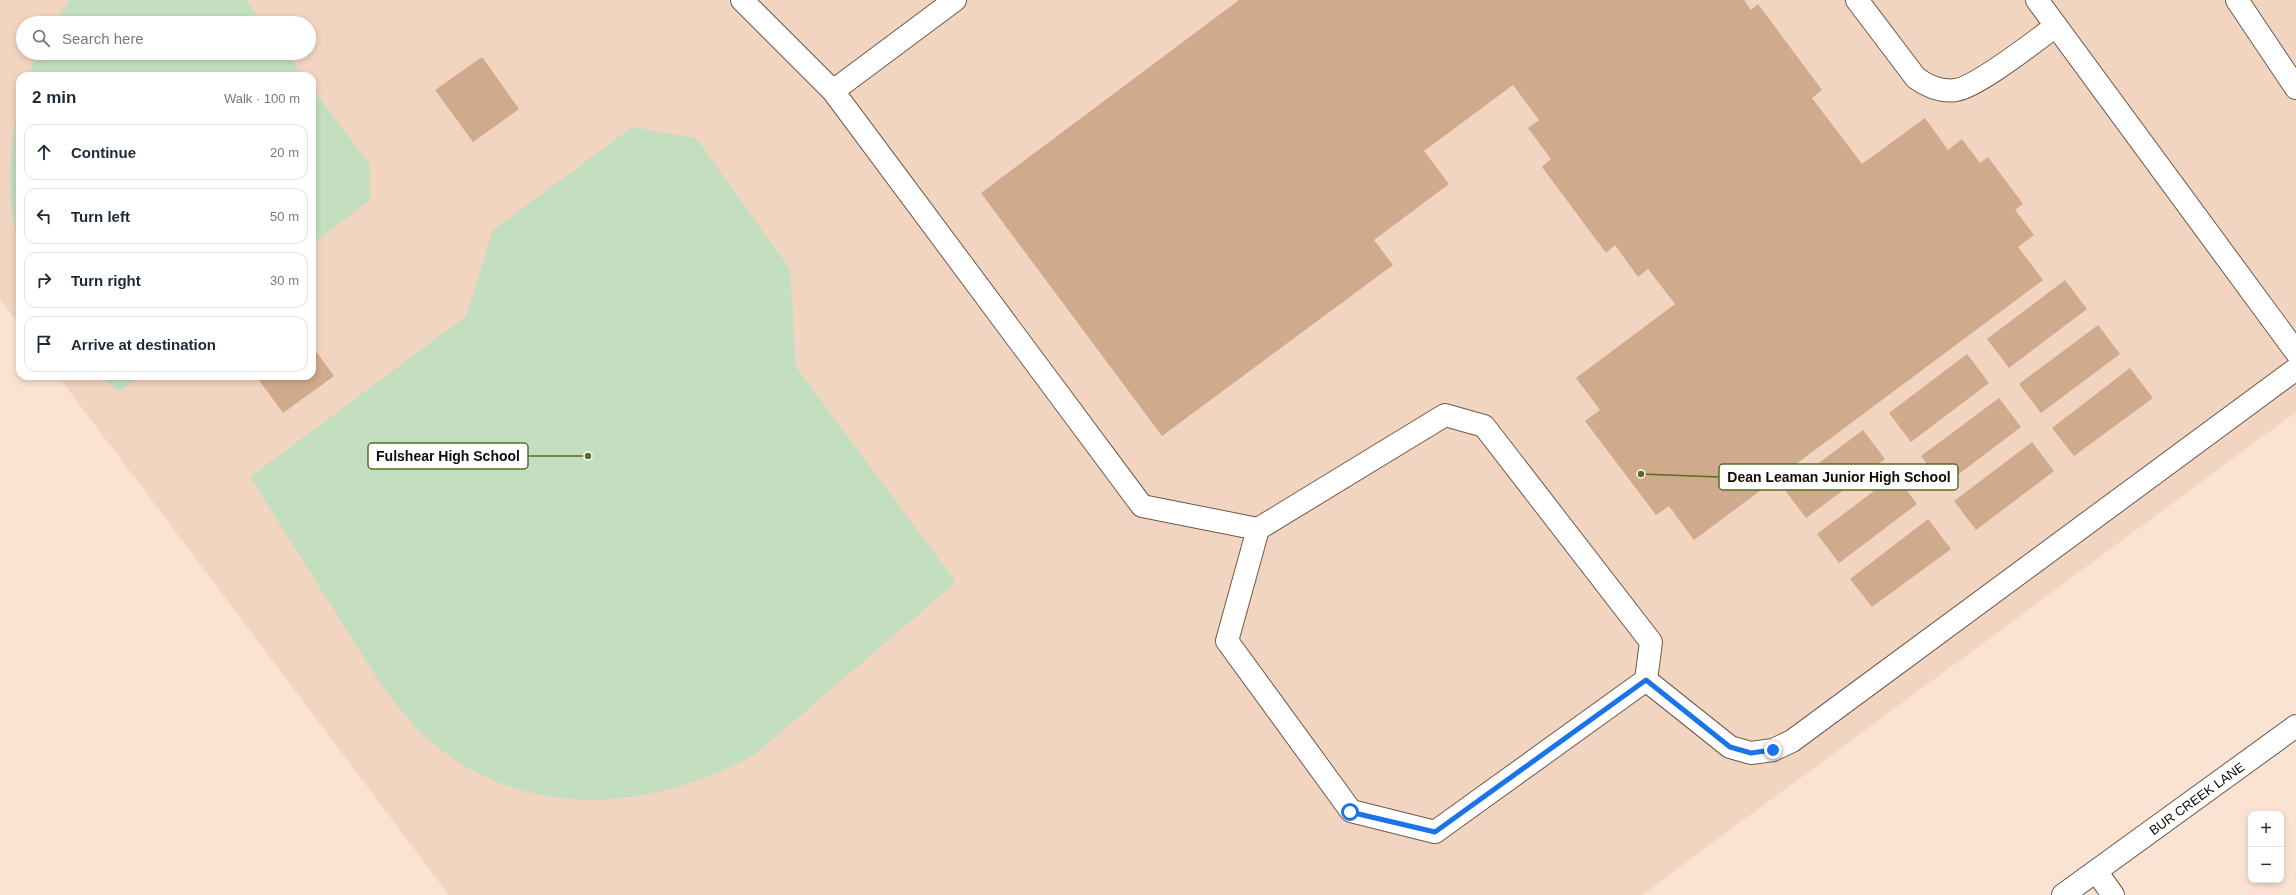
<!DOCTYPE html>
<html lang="en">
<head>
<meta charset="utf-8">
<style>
  :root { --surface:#fff; --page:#f2f2f3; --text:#1f2937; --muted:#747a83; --line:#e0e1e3 }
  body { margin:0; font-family:Arial,sans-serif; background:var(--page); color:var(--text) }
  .controls { position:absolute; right:12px; bottom:12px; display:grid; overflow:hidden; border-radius:8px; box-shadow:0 2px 6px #0003 }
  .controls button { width:36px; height:36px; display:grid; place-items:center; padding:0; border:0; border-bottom:1px solid var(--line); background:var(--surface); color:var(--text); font:20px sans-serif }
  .stop { position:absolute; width:12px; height:12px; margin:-9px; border:3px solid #1a73e8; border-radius:50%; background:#fff }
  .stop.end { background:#1a73e8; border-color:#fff; box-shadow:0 1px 4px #0008 }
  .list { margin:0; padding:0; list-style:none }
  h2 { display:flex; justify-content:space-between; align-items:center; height:52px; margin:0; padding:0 16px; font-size:17px }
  h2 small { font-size:13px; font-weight:400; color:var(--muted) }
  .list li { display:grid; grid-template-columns:26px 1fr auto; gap:12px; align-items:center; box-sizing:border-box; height:56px; margin:0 8px 8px; padding:0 8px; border:1px solid var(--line); border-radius:12px }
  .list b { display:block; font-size:15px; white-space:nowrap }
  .list em { font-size:13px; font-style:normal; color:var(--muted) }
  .icon { flex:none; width:22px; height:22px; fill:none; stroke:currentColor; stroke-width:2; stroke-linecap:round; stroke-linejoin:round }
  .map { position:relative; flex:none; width:2296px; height:895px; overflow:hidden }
  .search { position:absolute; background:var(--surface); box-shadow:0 2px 6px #0003; left:16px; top:16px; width:300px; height:44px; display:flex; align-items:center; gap:10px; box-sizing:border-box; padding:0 14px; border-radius:22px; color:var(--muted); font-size:15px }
  .panel { position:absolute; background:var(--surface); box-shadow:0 2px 6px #0003; left:16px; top:72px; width:300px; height:308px; border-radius:12px }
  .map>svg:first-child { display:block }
</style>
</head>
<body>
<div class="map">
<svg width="2296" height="895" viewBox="0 0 2296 895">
  <rect width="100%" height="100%" fill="#fae3d3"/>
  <!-- built -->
  <path fill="#f2d5c0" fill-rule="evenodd" d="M0 0H2296V412L1642 895H449L58 376H312V76H20V325L0 299ZM23 23H309V53H23Z"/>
  <!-- green -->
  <path fill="#c4dfc0" d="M70 0H246L263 23H54Z
    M38 53H286L303 76H28Z
    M312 88 370 165V200L312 244Z
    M20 99V250C6 200 8 150 20 99Z
    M632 127 696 138 790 269 796 367 956 582 753 756C651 810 531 822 436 746 411 726 393 701 375 675L250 477 466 316 493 230Z
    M100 376H139L119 392Z"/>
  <!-- building -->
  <path fill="#d0aa8c" d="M1239 0H1744L1751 10 1758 4 1822 90 1812 98 1862 164 1925 118 1948 150 1962 139 1980 163 1988 157 2023 204 2015 210 2034 235 2018 247 2043 280 1694 540 1669 506 1656 515 1585 421 1600 410 1576 378 1675 304 1648 269 1638 277 1615 245 1606 253 1542 167 1551 159 1528 128 1539 120 1513 85 1424 151 1449 184 1374 240 1393 265 1162 436 981 193Z
    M482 57 519 109 473 142 435 90Z
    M2065 280 2087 309 2009 368 1987 339Z
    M2098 325 2120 354 2041 413 2019 384Z
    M312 346 334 376 283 413 256 376H312Z
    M1967 354 1989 383 1911 442 1889 413Z
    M2130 368 2153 398 2074 456 2052 428Z
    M1999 398 2021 427 1943 486 1921 456Z
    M1863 430 1885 459 1806 518 1784 489Z
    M2032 442 2054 471 1976 530 1954 501Z
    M1895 475 1917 504 1839 563 1817 534Z
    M1928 519 1951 549 1872 607 1850 579Z"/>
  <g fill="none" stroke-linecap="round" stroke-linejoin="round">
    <defs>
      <g id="minor">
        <path d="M742 0 833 91 1142 506 1258 529 1445 415 1484 426 1651 642 1646 680 1435 832 1351 811 1227 641 1258 529"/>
        <path d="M1857 0 1916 78C1927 86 1941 92 1956 90 1979 86 2035 41 2056 26"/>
        <path d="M2037 0 2296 352"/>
        <path d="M2237 0 2296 88"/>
        <path d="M833 91 955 0"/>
        <path d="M1646 680 1730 747 1751 753 1773 750 1792 741 2296 369"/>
        <path d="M2096 871 2113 895"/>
        <path id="s1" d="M2063 895 2296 726"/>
      </g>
    </defs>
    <!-- minor casing -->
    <use href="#minor" stroke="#6d5a4c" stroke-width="24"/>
    <!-- minor -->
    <use href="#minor" stroke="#fff" stroke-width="22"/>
  </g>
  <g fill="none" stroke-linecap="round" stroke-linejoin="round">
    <!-- route -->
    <path stroke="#1a73e8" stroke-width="5" d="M1350 812 1435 832 1646 680 1730 747 1751 753 1773 750"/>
  </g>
  <g text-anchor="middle" stroke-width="3.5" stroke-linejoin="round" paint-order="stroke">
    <!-- street labels -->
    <g font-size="13" fill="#120b06" stroke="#fff">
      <text dy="5" stroke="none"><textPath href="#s1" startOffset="165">BUR CREEK LANE</textPath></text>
    </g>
  </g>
  <!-- callouts -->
  <path fill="none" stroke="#576e1f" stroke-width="1.5" d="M588 456L528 456M1641 474L1719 477"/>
  <g fill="#576e1f" stroke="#fff" stroke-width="1.5">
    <circle cx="588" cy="456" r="4"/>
    <circle cx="1641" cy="474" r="4"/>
  </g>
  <g fill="#fff" stroke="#576e1f" stroke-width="1.5">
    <rect x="368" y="443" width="160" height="26" rx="4"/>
    <rect x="1719" y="464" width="239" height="26" rx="4"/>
  </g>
  <g font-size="14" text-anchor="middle" font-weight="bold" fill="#120b06">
    <text x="448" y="461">Fulshear High School</text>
    <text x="1839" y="482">Dean Leaman Junior High School</text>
  </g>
</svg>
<div class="controls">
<button>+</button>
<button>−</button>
</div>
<div class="stop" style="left:1350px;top:812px"></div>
<div class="stop end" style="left:1773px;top:750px"></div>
<div class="search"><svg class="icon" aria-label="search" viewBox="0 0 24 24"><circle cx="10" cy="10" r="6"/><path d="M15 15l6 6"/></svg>Search here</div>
<section class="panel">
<h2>2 min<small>Walk · 100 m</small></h2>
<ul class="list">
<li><svg class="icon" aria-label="ahead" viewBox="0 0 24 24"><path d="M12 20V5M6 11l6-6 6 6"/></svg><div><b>Continue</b></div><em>20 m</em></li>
<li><svg class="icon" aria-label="left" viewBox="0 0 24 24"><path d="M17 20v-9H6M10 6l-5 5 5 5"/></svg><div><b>Turn left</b></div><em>50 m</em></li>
<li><svg class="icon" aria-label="right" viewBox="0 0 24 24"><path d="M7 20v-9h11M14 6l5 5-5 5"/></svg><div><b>Turn right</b></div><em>30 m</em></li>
<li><svg class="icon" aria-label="arrive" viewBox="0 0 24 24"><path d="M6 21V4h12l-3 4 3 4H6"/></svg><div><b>Arrive at destination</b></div></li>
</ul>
</section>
</div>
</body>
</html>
